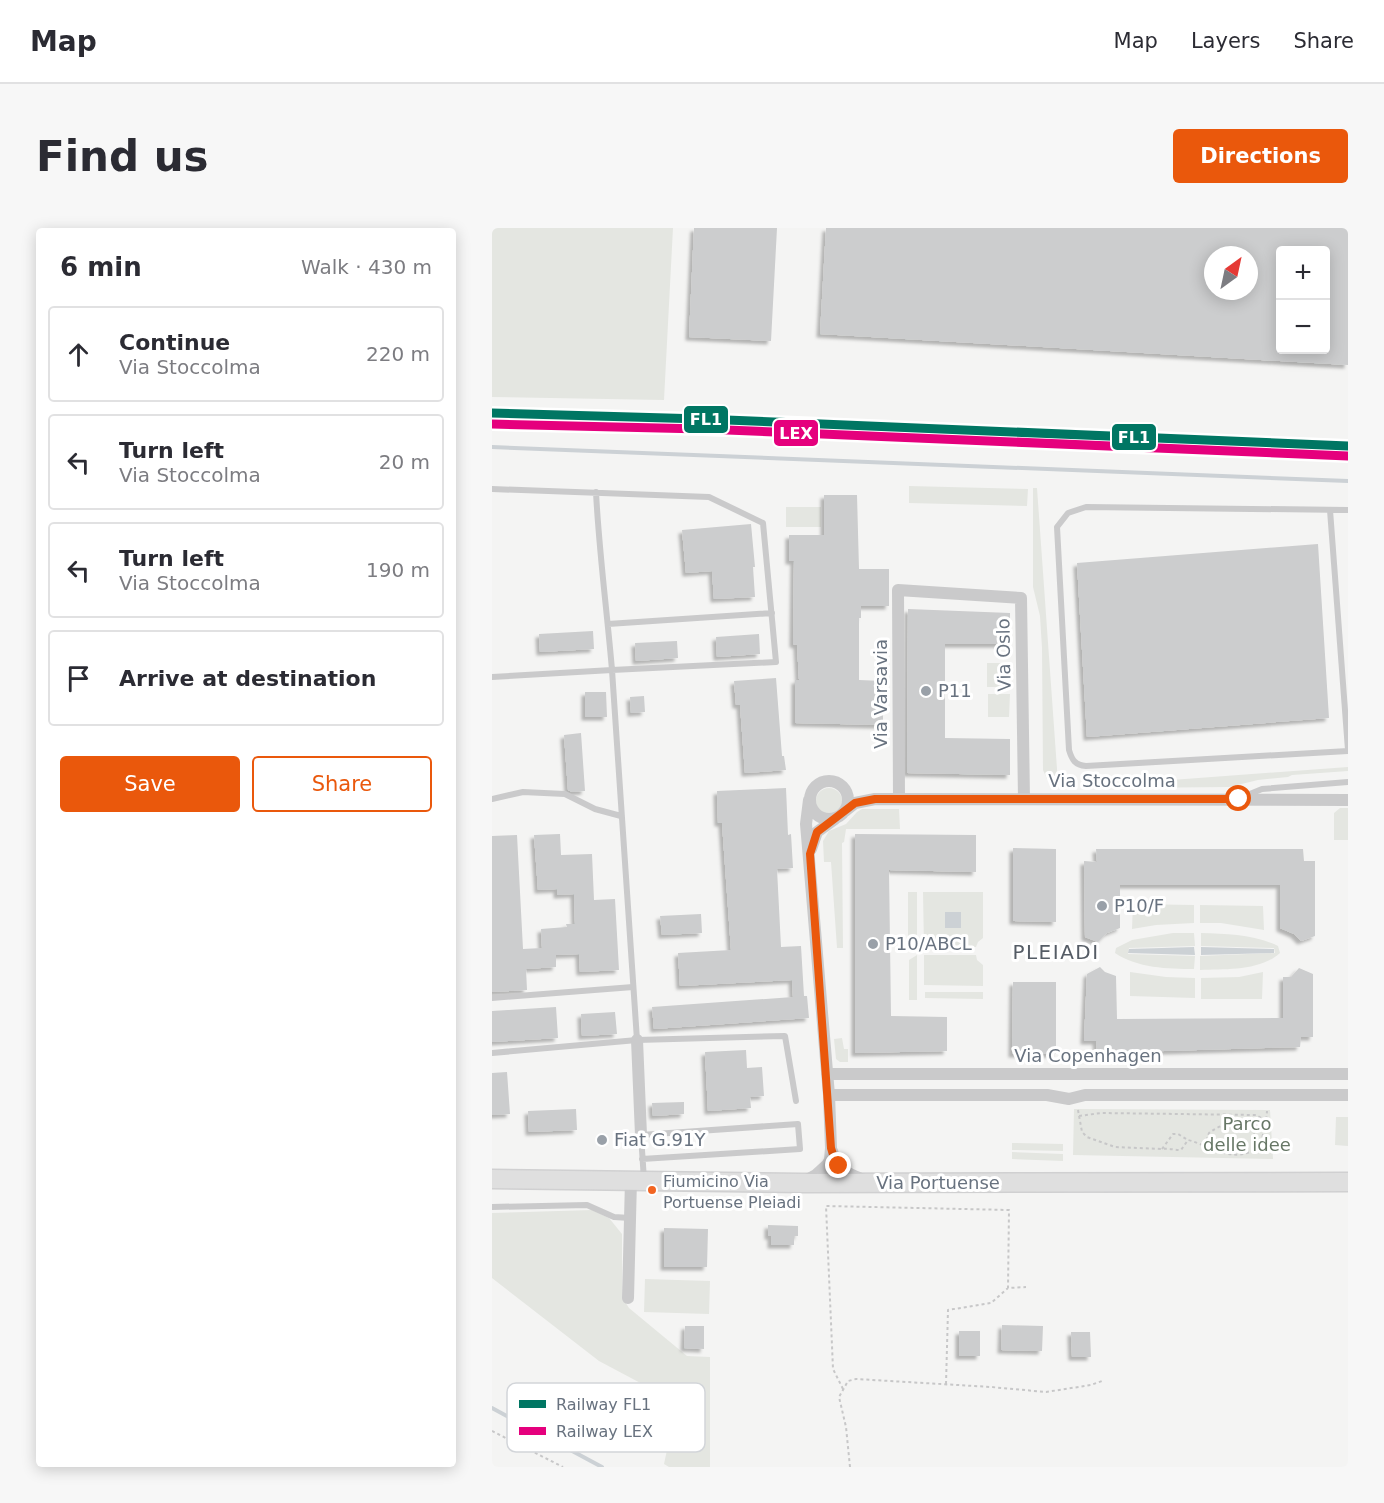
<!DOCTYPE html>
<html lang="en">
<head>
<meta charset="utf-8">
<style>
  :root { --surface:#fff; --page:#f7f7f7; --text:#2b2b33; --muted:#7c7c81; --line:#e1e1e2; --accent:#ea580c }
  body { margin:0; font-family:"DejaVu Sans",sans-serif; background:var(--page); color:var(--text) }
  .controls { position:absolute; right:18px; top:18px; display:grid; overflow:hidden; border-radius:6px; box-shadow:0 3px 15px #0003 }
  .controls button { width:54px; height:54px; display:grid; place-items:center; padding:0; border:0; border-bottom:2px solid var(--line); background:var(--surface); color:var(--text); font:30px sans-serif }
  .compass { position:absolute; left:712px; top:18px; width:54px; height:54px; border-radius:50%; background:var(--surface); box-shadow:0 3px 15px #0003; rotate:33deg }
  .stop { position:absolute; width:18px; height:18px; margin:-14px; border:4px solid #ea580c; border-radius:50%; background:#fff }
  .stop.end { background:#ea580c; border-color:#fff; box-shadow:0 2px 6px #0008 }
  .list { margin:0; padding:0; list-style:none }
  h2 { display:flex; justify-content:space-between; align-items:center; height:78px; margin:0; padding:0 24px; font-size:26px }
  h2 small { font-size:20px; font-weight:400; color:var(--muted) }
  .list li { display:grid; grid-template-columns:39px 1fr auto; gap:18px; align-items:center; box-sizing:border-box; height:96px; margin:0 12px 12px; padding:0 12px; border:2px solid var(--line); border-radius:6px }
  .list b { display:block; font-size:22px; white-space:nowrap }
  .list p { margin:0; font-size:20px; white-space:nowrap; color:var(--muted) }
  .list em { font-size:20px; font-style:normal; color:var(--muted) }
  .actions { display:flex; gap:12px; padding:18px 24px }
  .actions a { flex:1; padding:14px 0; border:2px solid var(--accent); border-radius:6px; text-align:center; font-size:21px; color:var(--accent) }
  .actions .main { background:var(--accent); color:#fff }
  .icon { flex:none; width:33px; height:33px; fill:none; stroke:currentColor; stroke-width:2; stroke-linecap:round; stroke-linejoin:round }
  .map { position:relative; flex:none; width:856px; height:1239px; overflow:hidden; border-radius:6px }
  header { display:flex; align-items:center; gap:36px; box-sizing:border-box; height:84px; padding:0 30px; background:var(--surface); border-bottom:2px solid var(--line) }
  header strong { font-size:28px }
  nav { display:flex; gap:33px; margin-inline-start:auto; font-size:21px }
  .intro { display:flex; align-items:center; justify-content:space-between; box-sizing:border-box; height:144px; padding:0 36px }
  h1 { margin:0; font-size:42px }
  .button { padding:15px 27px; border-radius:6px; background:var(--accent); color:#fff; font-size:21px; font-weight:700 }
  main { display:flex; gap:36px; padding:0 36px }
  aside { flex:1; background:var(--surface); border-radius:6px; box-shadow:0 3px 15px #0003 }
  .map>svg:first-child { display:block }
</style>
</head>
<body>
<header>
<strong>Map</strong>
<nav><a>Map</a><a>Layers</a><a>Share</a></nav>
</header>
<div class="intro"><h1>Find us</h1><a class="button">Directions</a></div>
<main>
<aside>
<h2>6 min<small>Walk · 430 m</small></h2>
<ul class="list">
<li><svg class="icon" aria-label="ahead" viewBox="0 0 24 24"><path d="M12 20V5M6 11l6-6 6 6"/></svg><div><b>Continue</b><p>Via Stoccolma</p></div><em>220 m</em></li>
<li><svg class="icon" aria-label="left" viewBox="0 0 24 24"><path d="M17 20v-9H6M10 6l-5 5 5 5"/></svg><div><b>Turn left</b><p>Via Stoccolma</p></div><em>20 m</em></li>
<li><svg class="icon" aria-label="left" viewBox="0 0 24 24"><path d="M17 20v-9H6M10 6l-5 5 5 5"/></svg><div><b>Turn left</b><p>Via Stoccolma</p></div><em>190 m</em></li>
<li><svg class="icon" aria-label="arrive" viewBox="0 0 24 24"><path d="M6 21V4h12l-3 4 3 4H6"/></svg><div><b>Arrive at destination</b></div></li>
</ul>
<div class="actions"><a class="main">Save</a><a>Share</a></div>
</aside>
<div class="map">
<svg width="856" height="1239" viewBox="0 0 856 1239">
  <defs>
    <filter id="shadow"><feDropShadow dx="-3.5" dy="3.5" stdDeviation="1.5" flood-color="#0004"/></filter>
  </defs>
  <rect width="100%" height="100%" fill="#f4f4f3"/>
  <!-- green -->
  <path fill="#e4e6e1" d="M0 0H181L172 172 0 169Z
    M417 258 536 261 535 278 417 275Z
    M541 260H545L566 555 555 551 551 542 550 420 548 388 541 359Z
    M294 279H329V299H294Z
    M495 435H518V459H495Z
    M496 466H518L517 489H496Z
    M856 539V543L800 547 796 549 766 552 737 559 630 560 626 556Z
    M324 573a13 13 0 1 1 26 0a13 13 0 1 1-26 0Z
    M848 580H856V612H842V585Z
    M370 581H407L408 601H354L352 614 350 615 351 720H345L339 634H332L331 613 337 603 354 596 365 584Z
    M416 664H425V719H421L416 711Z
    M431 664H491V710L486 714 484 719H432Z
    M641 676 702 677V695L664 697 640 701Z
    M708 677 771 678 772 702 729 695H708Z
    M681 705H702L703 718 637 720 636 726 703 728 702 741C676 741 645 740 623 725L624 720 640 712Z
    M709 705C736 706 761 706 786 718L788 725C768 743 734 741 708 742V728L783 725 782 720 709 718Z
    M425 727V772H417V732Z
    M432 727H484L485 732 491 737V758L432 757Z
    M638 744 674 749 703 750V770L638 768Z
    M771 744 770 771H709V750L747 749Z
    M433 764H491V771L433 770Z
    M350 810 352 821H356V834H348L344 831 342 811Z
    M582 881 778 882 781 931 581 927Z
    M844 889H856V918L843 917Z
    M520 915 571 916V923L520 922Z
    M520 924 571 926V933L520 931Z
    M100 982 117 990 130 1006V1069L137 1080 195 1128 218 1129V1239H177L172 1236C177 1214 183 1187 171 1167L107 1133 0 1050V985Z
    M153 1051 218 1053 217 1086 152 1084Z"/>
  <!-- water -->
  <path fill="#ccd1d5" d="M453 684H469V700H453Z
    M702 719 703 727 636 725 637 721Z
    M709 719 782 721V725L709 727Z"/>
  <g fill="none" stroke-linecap="round" stroke-linejoin="round">
    <!-- stream -->
    <path stroke="#ccd1d5" stroke-width="4" d="M0 219 856 253
      M0 1180 110 1239"/>
  </g>
  <!-- building -->
  <path fill="#cccdce" fill-rule="evenodd" filter="url(#shadow)" d="M202 0H285L279 113 197 109Z
    M334 0H856V137L328 106ZM789 22H834V122H789ZM721 27H757V63H721Z
    M332 267H365L367 341H397V378H369V390H367V452L391 453V497L303 495V452H307L305 417 301 416 302 333H297V307H332Z
    M259 296 263 339H261L263 369 222 371 220 343 194 345 190 302Z
    M826 316 837 490 595 509 585 335Z
    M416 381 518 385V416H453V510L518 511V547L415 545Z
    M101 403 102 421 48 424 47 406Z
    M267 406 268 426 225 429 224 409Z
    M185 413 186 430 144 433 143 415Z
    M284 450 290 528H292L294 542 253 545 248 477H244L242 453Z
    M93 464H114L115 489H93Z
    M152 468 153 484 139 485 138 469Z
    M89 505 93 563 80 564 76 562 72 507Z
    M294 560 296 607 299 606 301 640 285 641 289 719 309 718 312 768H315L317 790 162 801 160 779 301 769 300 752 188 758 186 725 239 722 230 595H226L225 563Z
    M68 606 69 627 100 626 102 672 123 671 127 742 88 744 87 726 64 727V739L34 741 35 762 0 764V608L25 607 31 721 50 720 49 701 75 699 74 696H83L82 666 65 667V661L46 662 42 607Z
    M363 606 484 607V644L397 642 399 788 455 789V823L363 825Z
    M521 620 564 621V694L521 693Z
    M604 621H811L812 633H823V708L809 713 802 706 788 700V657H628V700L615 705 606 714 593 709 592 633 605 634Z
    M209 686 210 705 170 707 168 688Z
    M608 739 613 744 624 748 625 791 791 790V749H799L807 740 821 746V809H809L808 819 605 825 604 813H592L595 746Z
    M521 754H564V826H520Z
    M64 779 66 810 0 814V783Z
    M123 784 125 806 90 808 89 786Z
    M254 822 255 840 270 839 272 868 258 869 259 880 216 883 213 824Z
    M15 844 18 886 0 887V845Z
    M192 874V886L161 888 160 875Z
    M84 881 85 902 37 904 36 883Z
    M276 997 306 998V1008H302V1017H279V1008H276Z
    M172 1000 216 1001 215 1039H172Z
    M510 1097 551 1098 550 1123 509 1122Z
    M193 1098H212V1121L192 1120Z
    M467 1103H488V1128H467Z
    M579 1104H598L599 1129H580Z"/>
  <g fill="none" stroke-linecap="round" stroke-linejoin="round">
    <defs>
      <path id="secondary" d="M0 951 310 955 856 954"/>
    </defs>
    <!-- secondary casing -->
    <use href="#secondary" stroke="#d0d0d1" stroke-width="21"/>
    <!-- path -->
    <path stroke="#c7c7c8" stroke-width="2" stroke-dasharray="3 3" stroke-linecap="butt" d="M586 882 590 904 595 909 623 919 670 921C677 920 681 922 689 922L696 912C709 915 720 923 732 925 766 933 773 911 775 883
      M587 888 609 885 764 887 774 893
      M712 918 717 905C730 895 740 895 756 896L767 915
      M670 921 681 906H686L696 912
      M454 1156 456 1082 499 1075 516 1060
      M351 1161 341 1141 334 978 517 982 516 1060 534 1059
      M0 1203 71 1239
      M358 1239 354 1199 347 1169 356 1153 364 1151 499 1159 554 1164 599 1157 610 1153"/>
    <!-- lane -->
    <path stroke="#cacacb" stroke-width="6" d="M0 261 217 269 271 295 284 434 120 442 145 812
      M838 282 856 522
      M856 282 594 279 576 285 565 299 577 522C580 532 583 537 594 538L856 523
      M116 396 280 385
      M0 449 120 442C115 383 107 324 104 264
      M753 568 770 561 856 554
      M0 571 31 564 73 566 103 581 129 588
      M0 770 141 759
      M0 825 145 812 293 808 304 873
      M150 931 308 921 306 896 149 907 152 952
      M0 979 95 977 122 989 138 990"/>
    <!-- street -->
    <path stroke="#cacacb" stroke-width="12" d="M318 572a19 19 0 1 1 38 0a19 19 0 1 1-38 0Z
      M407 571 406 362 529 370 532 571
      M353 583 363 575 383 571 856 572
      M319 621 325 604 343 591
      M145 812 149 907
      M335 846H856
      M337 867H555L577 871 593 867H856
      M340 923C345 942 355 945 372 952
      M313 953 324 947 335 937 338 932 339 920 337 867 314 596 317 572
      M136 1070 139 952"/>
    <!-- secondary -->
    <use href="#secondary" stroke="#dfdfdf" stroke-width="18"/>
    <defs>
      <path id="rail-1" d="M0 185 210 191 856 218"/>
      <path id="rail-2" d="M0 196 210 201 856 228"/>
    </defs>
    <!-- rail-1 casing -->
    <use href="#rail-1" stroke="#fff" stroke-width="14"/>
    <!-- rail-2 casing -->
    <use href="#rail-2" stroke="#fff" stroke-width="14"/>
    <!-- rail-1 -->
    <use href="#rail-1" stroke="#007663" stroke-width="9"/>
    <!-- rail-2 -->
    <use href="#rail-2" stroke="#e5007d" stroke-width="9"/>
  </g>
  <g fill="none" stroke-linecap="round" stroke-linejoin="round">
    <!-- route -->
    <path stroke="#ea580c" stroke-width="8" d="M347 938 343 933 339 920 318 626 325 604 363 575 383 571H747"/>
  </g>
  <!-- markers -->
  <g fill="#99a0a8" stroke="#fff" stroke-width="2">
    <circle cx="434" cy="463" r="6"/>
    <circle cx="610" cy="678" r="6"/>
    <circle cx="381" cy="716" r="6"/>
    <circle cx="110" cy="912" r="6"/>
  </g>
  <circle fill="#f26522" stroke="#fff" stroke-width="2" cx="160" cy="962" r="5"/>
  <g text-anchor="middle" stroke-width="6" stroke-linejoin="round" paint-order="stroke">
    <!-- bus labels -->
    <g font-size="16" fill="#68727f" stroke="#fff" text-anchor="start">
      <text x="171" y="959">Fiumicino Via<tspan x="171" dy="21">Portuense Pleiadi</tspan></text>
    </g>
    <!-- street labels -->
    <g font-size="18" fill="#68727f" stroke="#fff">
      <text transform="translate(512 427) rotate(-91)" y="6">Via Oslo</text>
      <text transform="translate(389 466) rotate(-90)" y="6">Via Varsavia</text>
      <text x="620" y="559">Via Stoccolma</text>
      <text x="596" y="834">Via Copenhagen</text>
      <text x="446" y="961">Via Portuense</text>
    </g>
    <!-- poi labels -->
    <g font-size="18" fill="#68727f" stroke="#fff" text-anchor="start">
      <text x="446" y="469">P11</text>
      <text x="622" y="684">P10/F</text>
      <text x="393" y="722">P10/ABCL</text>
      <text x="122" y="918">Fiat G.91Y</text>
    </g>
    <!-- park labels -->
    <g font-size="18" fill="#677766" stroke="#fff">
      <text x="755" y="902">Parco<tspan x="755" dy="21">delle idee</tspan></text>
    </g>
    <!-- neighbourhood labels -->
    <g font-size="20" letter-spacing="1.5" fill="#555c65" stroke="#fff">
      <text x="564" y="731">PLEIADI</text>
    </g>
  </g>
  <!-- legend -->
  <rect x="15" y="1155" width="198" height="69" rx="9" fill="#fff" stroke="#d2d5d9" stroke-width="1.5"/>
  <rect x="27" y="1172" width="27" height="8" fill="#007663"/>
  <rect x="27" y="1199" width="27" height="8" fill="#e5007d"/>
  <g font-size="16" fill="#68727f">
    <text x="64" y="1182">Railway FL1</text>
    <text x="64" y="1209">Railway LEX</text>
  </g>
  <g stroke="#fff" stroke-width="2">
    <rect x="191" y="177" width="46" height="29" rx="6" fill="#007663"/>
    <rect x="281" y="191" width="46" height="28" rx="6" fill="#e5007d"/>
    <rect x="619" y="195" width="46" height="28" rx="6" fill="#007663"/>
  </g>
  <g font-size="16" text-anchor="middle" font-weight="bold" fill="#fff">
    <text x="214" y="197">FL1</text>
    <text x="304" y="211">LEX</text>
    <text x="642" y="215">FL1</text>
  </g>
</svg>
<div class="controls">
<button>+</button>
<button>−</button>
</div>
<svg class="compass" viewBox="-18 -18 36 36"><path d="M0-13l5 13h-10z" fill="#e53935"/><path d="M0 13l5-13h-10z" fill="#7c7c81"/></svg>
<div class="stop" style="left:747px;top:571px"></div>
<div class="stop end" style="left:347px;top:938px"></div>
</div>
</main>
</body>
</html>
